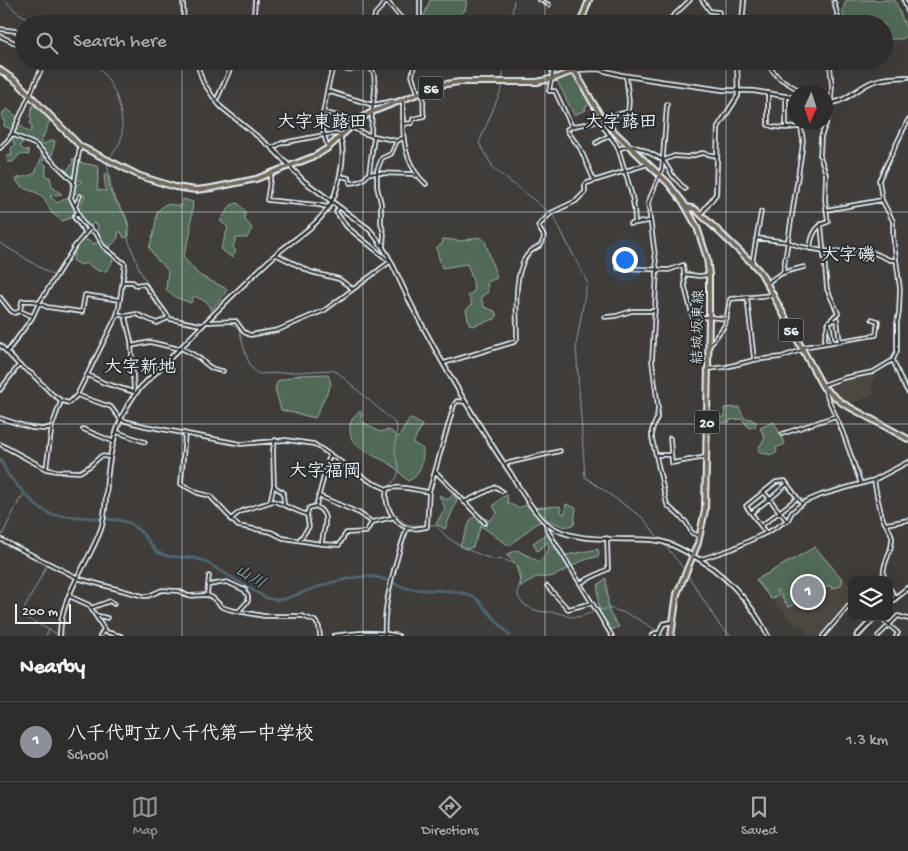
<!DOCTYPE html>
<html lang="en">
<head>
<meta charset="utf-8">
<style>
  :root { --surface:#2f2d2c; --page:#3b3938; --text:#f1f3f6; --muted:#a7a8a9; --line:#4a4948; --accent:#8c9099 }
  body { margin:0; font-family:"Gochi Hand","Klee One",sans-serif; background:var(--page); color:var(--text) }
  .controls { position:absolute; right:15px; bottom:15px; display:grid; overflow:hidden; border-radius:10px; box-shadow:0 5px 20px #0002 }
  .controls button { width:45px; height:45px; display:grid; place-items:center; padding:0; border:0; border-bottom:1px solid var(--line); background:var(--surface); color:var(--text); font:25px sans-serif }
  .compass { position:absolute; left:788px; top:85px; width:45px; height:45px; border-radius:50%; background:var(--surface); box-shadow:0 5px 20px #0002; rotate:183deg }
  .scale { position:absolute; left:15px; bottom:12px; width:56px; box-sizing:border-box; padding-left:5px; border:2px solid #e8f1f8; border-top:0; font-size:14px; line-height:18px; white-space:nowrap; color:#e8f1f8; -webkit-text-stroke:4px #2a2d2e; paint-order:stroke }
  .you { position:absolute; left:624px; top:259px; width:18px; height:18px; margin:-12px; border:4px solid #fff; border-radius:50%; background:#1a73e8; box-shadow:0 0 0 8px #1a73e833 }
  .badge { display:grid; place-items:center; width:32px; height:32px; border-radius:50%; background:var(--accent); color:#fff; font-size:16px; font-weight:700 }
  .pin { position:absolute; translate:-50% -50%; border:2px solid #fff; box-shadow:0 1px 5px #0006 }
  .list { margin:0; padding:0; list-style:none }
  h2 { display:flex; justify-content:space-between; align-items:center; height:65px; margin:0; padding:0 20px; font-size:21px }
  h2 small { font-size:16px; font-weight:400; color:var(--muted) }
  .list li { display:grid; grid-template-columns:32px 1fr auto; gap:15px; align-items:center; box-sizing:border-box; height:80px; padding:0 20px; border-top:1px solid var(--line) }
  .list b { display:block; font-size:19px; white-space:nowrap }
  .list p { margin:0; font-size:16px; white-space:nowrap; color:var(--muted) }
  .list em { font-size:16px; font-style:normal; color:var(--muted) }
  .icon { flex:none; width:28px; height:28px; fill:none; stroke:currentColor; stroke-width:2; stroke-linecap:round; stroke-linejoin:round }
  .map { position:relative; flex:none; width:908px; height:636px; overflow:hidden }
  .search { position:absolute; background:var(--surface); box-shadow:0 5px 20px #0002; left:15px; right:15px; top:15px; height:55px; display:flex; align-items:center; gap:12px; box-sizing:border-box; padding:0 18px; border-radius:28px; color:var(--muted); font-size:19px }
  .sheet { height:145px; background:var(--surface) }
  nav { display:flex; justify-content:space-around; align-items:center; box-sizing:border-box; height:70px; border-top:1px solid var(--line); background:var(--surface); font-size:14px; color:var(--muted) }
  nav a { display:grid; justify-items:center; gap:2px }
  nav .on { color:var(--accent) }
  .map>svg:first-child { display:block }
</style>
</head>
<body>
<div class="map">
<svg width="908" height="636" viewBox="0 0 908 636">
  <rect width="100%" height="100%" fill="#3f3c3a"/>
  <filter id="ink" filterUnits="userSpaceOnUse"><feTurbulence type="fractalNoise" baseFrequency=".02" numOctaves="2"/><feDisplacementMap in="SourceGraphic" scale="10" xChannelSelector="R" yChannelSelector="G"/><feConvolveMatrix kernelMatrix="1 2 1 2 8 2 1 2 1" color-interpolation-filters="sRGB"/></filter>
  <g filter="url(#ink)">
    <!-- built -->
    <path fill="#4d4642" d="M873 373 875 378 871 385 875 394 847 405 823 385 844 379Z
      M815 546 852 588V601L822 636H808L802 626 798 627 767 596 754 579Z"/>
    <!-- green -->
    <path fill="#516a58" stroke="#9caea8" d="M430 0H467L465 11H461L463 12 458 24H421Z
      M847 0H895L906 28 907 36 902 39H884V24H845C843 15 841 8 847 0Z
      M568 74H573L590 104 585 107 586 110 574 115 556 79Z
      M36 104 50 120 41 142 44 144 52 140 55 141 52 156 49 160 44 158 43 162 46 165V176L50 177 52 187 62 194 50 196 57 203 69 197 75 211 73 217 62 221C59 218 55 216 52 213 48 208 47 200 42 196 33 189 20 191 16 179 21 176 29 177 35 173 43 153 49 148 24 139L20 146 23 150H28L29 155 20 154 13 162H8L6 157 9 155 12 156 11 148 15 145 11 137 13 132 11 129 4 126V121L2 119 3 112 7 109 20 119 19 123 24 129 29 132 31 131 32 127 30 123 32 119 30 116 33 105Z
      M72 159H75L78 162 97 166 99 168 97 190 106 191 104 175 107 173C109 179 109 187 111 193 119 211 130 211 129 236L124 238 121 232H118V238L110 247 108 251 114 256C108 277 101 274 86 263L82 265 73 261C75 252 75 242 84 238L93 244 101 241 97 232 98 225 93 223 90 228 85 226 78 218 80 205 85 196 74 193 73 188 82 181 72 179 66 171 73 163Z
      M183 199 193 202 190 236 183 257 199 275 227 289 224 295 211 311 207 302 194 296 191 303 175 297 166 289 168 270 158 261 149 248 154 232 157 212 164 205 168 204 181 206Z
      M238 203 245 211V220L252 228 247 238H236L233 247 236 251 232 258 221 249 228 227 220 221 231 205Z
      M479 237 485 241 497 278 487 282 488 292 481 297 484 307 495 311 497 316 495 319 472 326 469 324 466 310 472 304 468 295 474 292 473 281 467 264 442 268 436 248 442 244 443 239 462 241Z
      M328 374 331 384 315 418 281 410 275 388 278 381 299 375Z
      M739 407 744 418 751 419 756 422 755 427 749 428 742 419 730 420 729 422 711 423 710 418 725 417 724 408Z
      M360 411 362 414 360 420 379 432 389 430 399 437 410 418 422 425 413 443 423 449C423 462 421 476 408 481 403 477 399 471 394 467 381 456 350 451 350 431 349 421 353 417 360 411Z
      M774 422 785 444 776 448 777 452 773 455 760 453 758 449 765 438 760 428Z
      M453 494 457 500 445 529 436 524 445 508 439 495 448 500Z
      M507 495 508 503 518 508 526 505 530 508 560 506 562 513 565 514 566 504 576 508 574 525 564 527 548 520 537 523 509 546 481 526 473 547 466 549 460 546 471 519 480 514 489 521 497 513 493 506 501 498Z
      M546 534 561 556 598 549 599 556C592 558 583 560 576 564 560 572 556 579 536 577L521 587C519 574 517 562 506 555L517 550 538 561 549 550 548 542 537 551 533 543Z
      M815 547 843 580 840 586 832 589 831 586H828L796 600 794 605 788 607 778 590 776 591 779 595 771 599 756 580Z
      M606 578 609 612 619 627 611 630C597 610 598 609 598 585Z"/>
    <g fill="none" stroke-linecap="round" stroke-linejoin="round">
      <!-- stream -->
      <path stroke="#8b9da7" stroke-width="1" d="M5 0C23 20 25 17 50 24
        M511 24 514 0
        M93 61C111 81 120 96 122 124 122 129 123 134 121 139 119 146 113 153 108 159
        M502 80 505 61
        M502 84V88L479 143 494 169 553 215 587 282 576 346 585 477 643 518 657 536
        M107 162 112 193 123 212 128 226V239L140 271 162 307
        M0 243 54 276
        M208 324C219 323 232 320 239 330 243 341 247 370 259 374L332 370 337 372 394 422 397 427 395 453 399 469 397 477 388 488
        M390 508C408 531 409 524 435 525 439 528 442 532 446 536 455 544 471 551 483 556 494 561 509 557 518 567 530 580 501 597 535 610 542 613 550 611 558 613 562 613 567 617 572 617 583 618 594 610 605 609 619 607 646 623 657 631
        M0 539 20 499 25 494
        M0 541 47 565 21 615 57 634
        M663 543 684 569
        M687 574 720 626 731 636
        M661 634 664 636
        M46 636 49 630"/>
      <!-- river -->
      <path stroke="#4d6571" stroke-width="3" d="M0 459 8 475 25 494 37 506 52 515 118 520 130 523 142 533 157 552 167 556 194 558 204 561 266 598 277 600 285 599C309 590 351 573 376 577 388 579 400 588 412 589 433 592 458 587 477 599L510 636"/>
      <defs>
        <path id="minor" d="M183 0 184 24
          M386 0 406 24
          M540 0 549 5
          M702 0 710 11 719 12 718 24
          M904 0 908 12
          M834 2 840 24
          M667 22 690 0
          M250 24 254 15 255 0
          M373 24 375 14 387 1
          M420 24V0
          M0 29 24 32
          M0 36 24 47
          M196 61 203 82 216 101
          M234 61 216 101 221 107 272 148 282 143 324 135 328 148
          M369 61 370 67 374 74 375 90 372 112 371 136
          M415 61 412 76 418 93
          M583 61V69
          M764 61 779 78 802 92
          M333 67 335 61
          M553 71 549 91H555L572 127
          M552 72 556 68 555 61
          M327 91 333 67 348 70 370 67
          M768 93V125L774 127 786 128
          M786 96V128L826 125
          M403 101V124L412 123 413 119 424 116C422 108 425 102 422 94
          M667 104 662 169 648 203 657 270 652 361 658 407 657 418 652 430V438L667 505 686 522 692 533 700 536
          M323 112 349 119 353 128 365 134 397 141
          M599 119C602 129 612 136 617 146 620 153 622 161 624 168 630 188 635 202 635 223
          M908 120 879 180 882 200 893 221V236L900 289 899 312 897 323V351L893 360 902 382 908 392
          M403 124C403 146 409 169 426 184
          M12 134 36 145 74 182
          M341 134 324 135 322 120 327 91 373 105 392 101 395 102
          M596 143 610 135
          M632 146 642 149 663 160 673 176 685 189
          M0 148 8 140 12 134 45 61
          M618 149 628 146
          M664 160 674 156 688 157 702 153 717 156
          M369 173 413 174 416 176
          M271 174 267 200 318 205 328 207
          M340 176 349 178 350 183C358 183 365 180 369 173L374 137
          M594 180 580 148 568 132 567 129C577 124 582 125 592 123 604 120 615 114 628 112L629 101 626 76
          M75 206 71 198 72 194 80 146
          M826 210 882 200
          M77 213 74 217 86 233
          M630 224 649 221
          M821 224 827 289 838 313C827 321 826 329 824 343
          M757 238 788 242 798 246 824 251 872 252 890 260H896
          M383 246 384 234 381 223V203L377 187V170L382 158 391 154 397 141 403 138
          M810 249C811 237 815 225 828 222L825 200 826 174 820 156 821 137 829 115 831 101 832 87 830 65 831 63H852V61
          M277 255 311 272 339 279 353 289
          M752 263 761 212
          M618 268 669 270 683 265 684 274
          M783 273 802 150 803 140 801 128
          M709 275 699 276 684 274 685 287 693 318 709 317 727 319
          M123 282H133L136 285 141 284 145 285 170 319 201 325
          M767 284C777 273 791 270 804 267
          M0 297 11 311 15 313 20 311 22 301H34L47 307 82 312 85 295 120 300
          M747 297 754 359
          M20 311 32 316
          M117 314 125 316 136 314 157 323 168 318
          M125 316 131 341 134 392
          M605 317 616 316 632 311H654
          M837 319 840 342
          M208 322 236 321 244 332 250 335 278 330 325 310 391 261 388 260 347 227 336 212 339 207
          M832 342 829 321 837 320
          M0 345 19 365 32 374 52 394 62 401 69 403 77 395 117 315 119 306 125 264 103 246 97 235 82 222 75 206 80 196
          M710 345 725 325 730 299 772 295
          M131 346 150 342 180 349
          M803 347 876 335 878 321 872 319
          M181 348C187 351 193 354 199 358 209 366 209 369 223 371
          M7 352 32 318 39 303 75 246 89 229
          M444 363 514 342 517 339C517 319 514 283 522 265 523 261 527 255 530 252 537 245 542 249 544 236L538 226 551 213 576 201 585 192V185L587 183 648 164
          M708 369 726 367 754 360 781 357 802 350
          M88 375 104 383 134 392
          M823 385 843 378 873 372 893 360
          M824 389 843 433 861 484
          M0 390 19 365
          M77 395 111 407 121 420 145 426 241 444 286 440 314 444 371 482 387 489C400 485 415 490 429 492
          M0 418 31 428 43 429 52 427
          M83 429 114 442
          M117 432 145 442
          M185 433 181 484 198 493 210 496 238 526 271 532 283 538 322 544
          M782 434 836 416
          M670 438 672 463 706 457
          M0 444 46 469 56 471 80 472 90 466 101 456 110 457
          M656 455H671
          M504 464 560 451
          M46 469 52 426 61 401
          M435 471 485 523
          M874 480C876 493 879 506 883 519 885 525 891 530 892 537 893 553 881 563 884 579
          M274 485 276 488 283 492 284 505
          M387 489C383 503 393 523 407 528 414 530 421 528 427 527L429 492 454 405 457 401 465 402
          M764 492 787 521
          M319 496 359 513 372 522 395 517
          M770 499 787 484
          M270 502 274 501 307 515 309 508 316 506 330 454
          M464 502 496 487 502 491
          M317 507C332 516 322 530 322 544L339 545 346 533 366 532 372 522
          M751 513 769 499
          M231 520C239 508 258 507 270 502L274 485 273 449 275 440
          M546 524 547 529 612 636
          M886 524 908 520
          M761 526 796 499
          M766 533 746 506 776 482 785 481 802 504
          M0 539 80 579 143 596H148L162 590 179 591 188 596 207 595 213 598 222 607 231 610 264 616H302L315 621 319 627 320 636
          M300 539 309 527 307 515
          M701 559 732 549 770 531 788 520 792 512 804 502 821 495 874 480 908 462
          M580 583 608 569 607 538
          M209 585 227 582 244 590
          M547 586 568 609 592 603
          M889 587 895 597
          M207 595 209 576
          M69 596 89 605 104 629 100 636
          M91 608 110 601 114 604
          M239 611 248 601V596L244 590 245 589
          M95 615 107 618
          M880 617 898 633 896 636
          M103 631 121 636
          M385 636C382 606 397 556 407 528
          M652 636 655 633H658
          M823 636 852 602
          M878 636 898 616 908 619"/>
        <path id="tertiary" d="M742 24 744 0
          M575 70 598 69 621 75 659 81 723 90 754 91 796 98
          M826 103C843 105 857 88 872 82 884 77 896 78 908 77
          M272 148 304 181 369 229C390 252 399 281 413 308 443 365 475 421 511 474 521 491 532 510 546 523 571 545 622 537 653 540 666 541 677 547 688 553 723 571 751 601 768 636
          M701 214 716 194 718 127 738 96 737 61
          M60 636C60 596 88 565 101 529 106 514 106 496 107 480 110 448 118 412 141 387 185 344 228 298 274 256 292 240 315 228 328 208 338 194 347 153 340 138
          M334 636C356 633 376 631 398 636
          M658 636 663 624 672 622"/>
        <path id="secondary" d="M889 603 908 588
          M857 636 875 617"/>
        <path id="primary" d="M580 24 589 0
          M569 61 604 122 668 183 683 202 697 227 707 258 709 275V317L705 510 698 543 677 594 671 636
          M0 70 17 82 80 146 140 176 175 187 196 190 212 188 256 179 315 156 328 148 357 121 372 112 440 85 459 82H537L555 78 573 71
          M687 207 695 209 752 263 761 273 823 387 842 403 908 439"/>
      </defs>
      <!-- minor casing -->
      <use href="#minor" stroke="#e8f1f8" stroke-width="5.5"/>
      <!-- tertiary casing -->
      <use href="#tertiary" stroke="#e8f1f8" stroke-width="6"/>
      <!-- secondary casing -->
      <use href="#secondary" stroke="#e8f1f8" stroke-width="7"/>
      <!-- primary casing -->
      <use href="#primary" stroke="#e8f1f8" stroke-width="8"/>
      <!-- minor -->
      <use href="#minor" stroke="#2a2d2e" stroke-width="2"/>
      <!-- tertiary -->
      <use href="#tertiary" stroke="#2a2d2e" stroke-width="2.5"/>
      <!-- secondary -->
      <use href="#secondary" stroke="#2a2d2e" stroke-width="3"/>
      <!-- primary -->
      <use href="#primary" stroke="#746a5a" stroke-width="4"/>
    </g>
  </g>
  <!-- grid -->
  <path fill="none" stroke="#e8f1f8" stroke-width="1" stroke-opacity="0.55" d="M182 0V24M363 0V24M545 0V24M726 0V24M182 61V636M363 61V636M545 61V636M726 61V636M0 212H908M0 424H908"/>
  <g text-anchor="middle" stroke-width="4" stroke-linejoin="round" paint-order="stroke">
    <!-- shield labels -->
    <g fill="#2a2d2e" stroke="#afb6bb" stroke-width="1">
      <rect x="418.5" y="76.5" width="25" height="23" rx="4"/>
      <rect x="778.5" y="318.5" width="25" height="23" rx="4"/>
      <rect x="694.5" y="410.5" width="25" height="23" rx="4"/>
    </g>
    <g font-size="14" font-weight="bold" fill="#e8f1f8">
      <text x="431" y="93">56</text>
      <text x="791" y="335">56</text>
      <text x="707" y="427">20</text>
    </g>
    <!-- street labels -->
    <g font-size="15" fill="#e8f1f8" stroke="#2a2d2e">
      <text transform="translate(697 327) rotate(-89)" y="5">結城坂東線</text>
    </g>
    <!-- water labels -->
    <g font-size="16" font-style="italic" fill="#aab9c2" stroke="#2a2d2e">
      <text transform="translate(251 575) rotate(31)" y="6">山川</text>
    </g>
    <!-- quarter labels -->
    <g font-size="18" font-weight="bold" fill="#e8f1f8" stroke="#2a2d2e">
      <text x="322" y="127">大字東蕗田</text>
      <text x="621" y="127">大字蕗田</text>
      <text x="848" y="260">大字磯</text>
      <text x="140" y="372">大字新地</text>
      <text x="325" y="476">大字福岡</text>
    </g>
  </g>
</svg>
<div class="controls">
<button><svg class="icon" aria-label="layers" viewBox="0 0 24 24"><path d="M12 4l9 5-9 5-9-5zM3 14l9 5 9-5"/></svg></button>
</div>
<svg class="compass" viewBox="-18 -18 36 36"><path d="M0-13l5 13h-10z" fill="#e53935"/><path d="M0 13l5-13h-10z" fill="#a7a8a9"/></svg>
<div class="scale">200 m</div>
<div class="you"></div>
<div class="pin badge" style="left:808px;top:592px">1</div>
<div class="search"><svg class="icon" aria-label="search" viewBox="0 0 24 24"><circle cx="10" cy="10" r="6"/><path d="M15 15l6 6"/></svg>Search here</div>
</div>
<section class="sheet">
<h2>Nearby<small></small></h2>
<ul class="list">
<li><span class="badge">1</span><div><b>八千代町立八千代第一中学校</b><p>School</p></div><em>1.3 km</em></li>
</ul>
</section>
<nav>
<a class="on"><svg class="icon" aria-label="map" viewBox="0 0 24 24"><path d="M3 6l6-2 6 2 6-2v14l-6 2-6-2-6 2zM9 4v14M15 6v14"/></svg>Map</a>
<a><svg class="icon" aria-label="directions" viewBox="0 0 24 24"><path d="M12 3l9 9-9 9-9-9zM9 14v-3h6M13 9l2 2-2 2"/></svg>Directions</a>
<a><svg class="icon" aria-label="saved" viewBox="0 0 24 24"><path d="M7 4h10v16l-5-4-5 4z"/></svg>Saved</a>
</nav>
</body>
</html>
